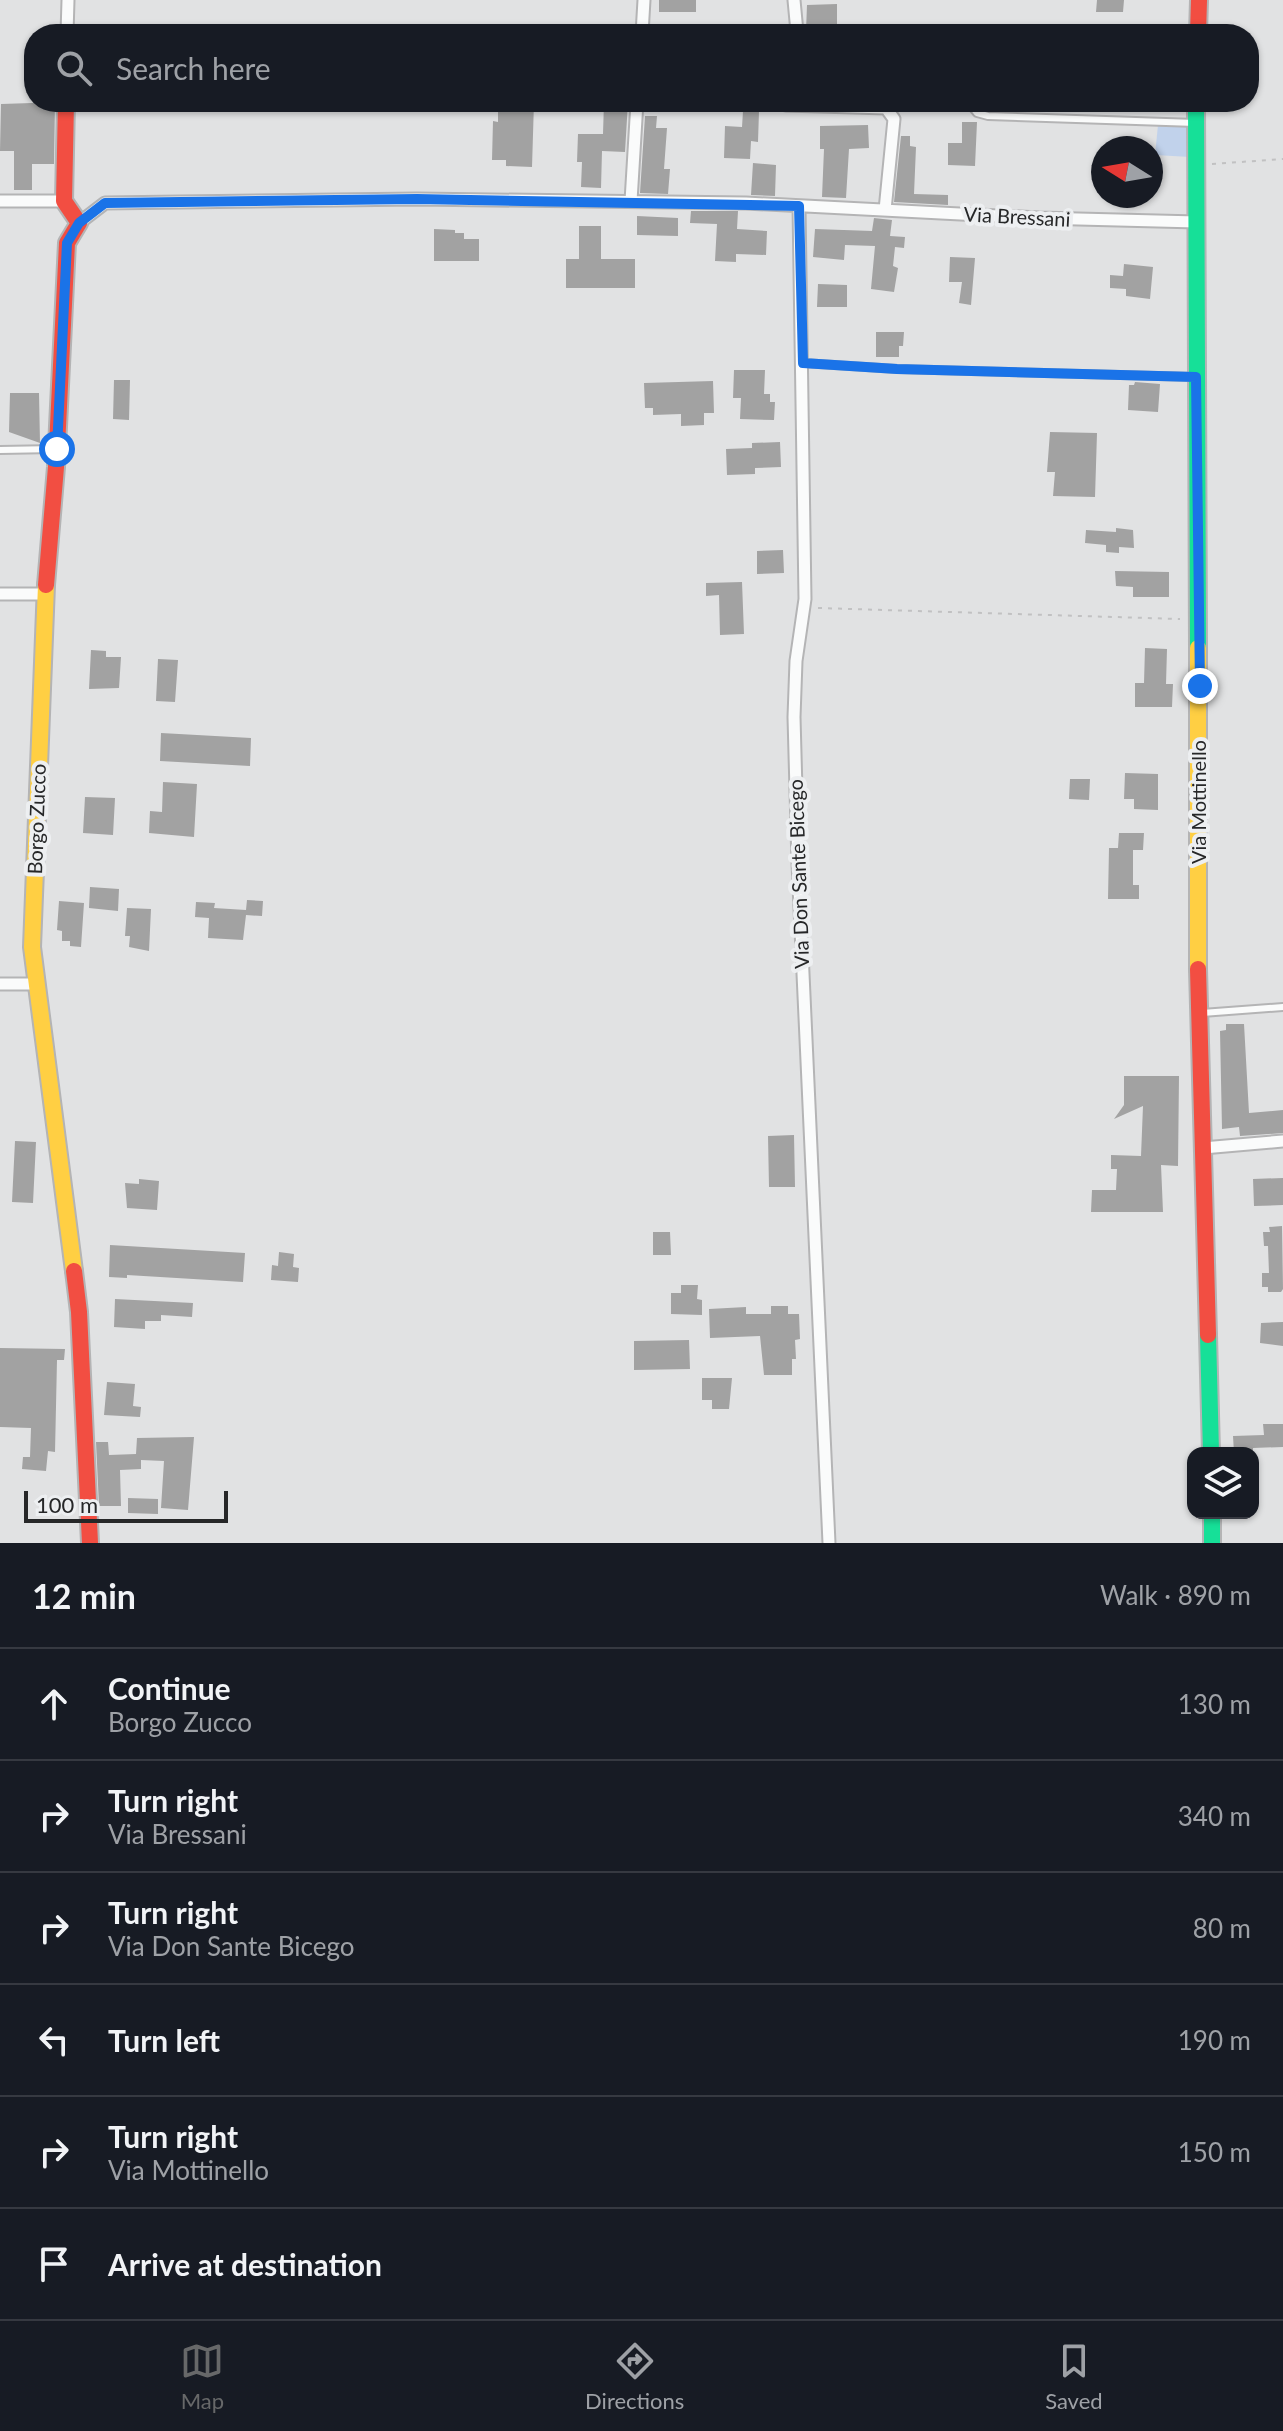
<!DOCTYPE html>
<html lang="en">
<head>
<meta charset="utf-8">
<style>
  :root { --surface:#171b24; --page:#242831; --text:#f1f3f6; --muted:#9ea1a6; --line:#363941; --accent:#676869 }
  body { margin:0; font-family:Lato,sans-serif; background:var(--page); color:var(--text) }
  .controls { position:absolute; right:24px; bottom:24px; display:grid; overflow:hidden; border-radius:16px; box-shadow:0 2px 6px #0004 }
  .controls button { width:72px; height:72px; display:grid; place-items:center; padding:0; border:0; border-bottom:2px solid var(--line); background:var(--surface); color:var(--text); font:40px sans-serif }
  .compass { position:absolute; left:1091px; top:136px; width:72px; height:72px; border-radius:50%; background:var(--surface); box-shadow:0 2px 6px #0004; rotate:281deg }
  .scale { position:absolute; left:24px; bottom:20px; width:204px; box-sizing:border-box; padding-left:8px; border:4px solid #262728; border-top:0; font-size:22px; line-height:28px; white-space:nowrap; color:#262728; -webkit-text-stroke:6px #edeff1; paint-order:stroke }
  .stop { position:absolute; width:24px; height:24px; margin:-18px; border:6px solid #1a73e8; border-radius:50%; background:#fff }
  .stop.end { background:#1a73e8; border-color:#fff; box-shadow:0 2px 8px #0008 }
  .list { margin:0; padding:0; list-style:none }
  h2 { display:flex; justify-content:space-between; align-items:center; height:104px; margin:0; padding:0 32px; font-size:34px }
  h2 small { font-size:26px; font-weight:400; color:var(--muted) }
  .list li { display:grid; grid-template-columns:52px 1fr auto; gap:24px; align-items:center; box-sizing:border-box; height:112px; padding:0 32px; border-top:2px solid var(--line) }
  .list b { display:block; font-size:30px; white-space:nowrap }
  .list p { margin:0; font-size:26px; white-space:nowrap; color:var(--muted) }
  .list em { font-size:26px; font-style:normal; color:var(--muted) }
  .icon { flex:none; width:44px; height:44px; fill:none; stroke:currentColor; stroke-width:2; stroke-linecap:round; stroke-linejoin:round }
  .map { position:relative; flex:none; width:1283px; height:1543px; overflow:hidden }
  .search { position:absolute; background:var(--surface); box-shadow:0 2px 6px #0004; left:24px; right:24px; top:24px; height:88px; display:flex; align-items:center; gap:20px; box-sizing:border-box; padding:0 28px; border-radius:32px; color:var(--muted); font-size:30px }
  .sheet { height:776px; background:var(--surface) }
  nav { display:flex; justify-content:space-around; align-items:center; box-sizing:border-box; height:112px; border-top:2px solid var(--line); background:var(--surface); font-size:22px; color:var(--muted) }
  nav a { display:grid; justify-items:center; gap:4px }
  nav .on { color:var(--accent) }
  .map>svg:first-child { display:block }
</style>
</head>
<body>
<div class="map">
<svg width="1283" height="1543" viewBox="0 0 1283 1543">
  <rect width="100%" height="100%" fill="#e1e2e3"/>
  <!-- green -->
  <path fill="#c1d2eb" d="M1158 125 1192 126 1190 157 1155 155Z"/>
  <!-- building -->
  <path fill="#a2a2a2" d="M659 0H696V12H659Z
    M1097 0H1124L1123 12H1096Z
    M837 4V32L806 31 807 5Z
    M498 102H534L532 167 506 166V160H492L493 121 498 122Z
    M604 102H628L625 152 602 151 601 188 581 187 582 162H577L578 134H603Z
    M32 103 55 104 54 164H32V190H14V151H0L1 104Z
    M743 111H759L758 142 751 141 750 159 724 158 725 126 742 127Z
    M645 116H657L656 128H667L664 169H670L668 194 640 193Z
    M962 122H977L975 166 948 165V143H962Z
    M868 125 869 148 849 149 846 198 822 197 824 149H820V126Z
    M901 136H910V146L916 147 914 194 948 195V205L894 202Z
    M753 163 776 165 775 196 751 195Z
    M691 211H738L737 229 767 231 766 255 736 254V262L715 261 717 224 690 223Z
    M637 216 678 218V236L637 235Z
    M874 218 892 220 890 236 905 237 904 248 895 247 893 266 898 268 894 292 871 289 875 246 845 245 844 260 813 257 815 229 872 231Z
    M579 226H601V259H635V288H566V259H579Z
    M434 229 455 230V233H464V239H479V261H434Z
    M950 257 975 258 971 305 959 303 962 282H949Z
    M1124 264 1153 267 1150 299 1126 296V289L1110 288V275L1123 276Z
    M818 284 847 285V307H817Z
    M876 332H904L903 346H899V357H876Z
    M734 370H765L764 394H770V402H775L774 420 740 419 741 398H733Z
    M114 380H130L129 420 113 419Z
    M713 381 714 413H704V425L681 426V414L653 415V408H645L644 383Z
    M1135 382 1160 384 1158 412 1128 410 1129 385H1134Z
    M10 393H39L40 443 9 432Z
    M1050 432 1097 433 1095 497 1053 496 1055 472H1047Z
    M780 442 781 467 755 468V474L727 475 726 449 752 448V443Z
    M1116 528 1133 530 1134 548 1119 547V553L1106 552V545L1085 543 1086 530 1116 532Z
    M783 550 784 573 757 574V551Z
    M1115 571 1169 572V597H1133V587L1116 586Z
    M742 582 744 634 720 635 719 595 706 596V583Z
    M1145 648 1167 649 1166 684H1173L1172 707H1135V683H1144Z
    M91 650 106 651V657H121L119 688 89 689Z
    M158 659 178 660 175 702 156 701Z
    M161 733 251 738 250 766 160 761Z
    M1125 773 1158 774V810L1134 809V799H1124Z
    M1070 779H1090L1089 800 1069 799Z
    M163 782 197 784 194 837 149 833 150 811 162 812Z
    M85 797 115 798 113 835 83 833Z
    M1119 833H1144L1143 850H1133V885H1139V899H1108L1109 848H1118Z
    M90 887 119 889 118 911 89 908Z
    M247 900 263 901 262 916 246 915 243 940 208 938 209 918 195 917 196 902 215 903 214 908 246 910Z
    M59 901 84 903 81 947 70 946V941H62V931L57 930Z
    M127 908 151 909 149 951 129 947 130 936H125Z
    M1226 1024H1244L1249 1113 1283 1110V1133L1240 1136 1239 1127 1222 1129 1220 1031 1226 1030Z
    M1124 1076H1179L1178 1166 1161 1165 1163 1212H1091L1092 1190H1116L1117 1169H1111V1155L1141 1156 1143 1106 1114 1119 1124 1105Z
    M794 1135 795 1187H769L768 1136Z
    M15 1141 36 1142 33 1203 12 1202Z
    M1283 1178V1205L1254 1206 1253 1179Z
    M139 1179 159 1181 157 1210 127 1208 125 1183 139 1184Z
    M1282 1226 1283 1289 1281 1292H1268V1287H1262V1273H1269L1268 1246H1264L1263 1232H1270L1269 1227Z
    M653 1232H670L671 1255H653Z
    M110 1245 245 1253 243 1282 127 1275V1278L109 1277Z
    M279 1252 294 1254 293 1267 299 1268 298 1282 271 1280 272 1265 278 1266Z
    M681 1285H698L697 1299 702 1300V1315L671 1314V1293H681Z
    M115 1299 193 1303 192 1317 161 1315V1321H145V1329L114 1327Z
    M771 1306H788V1314H799L800 1339 795 1340 796 1359H792V1375H764L760 1336 710 1338 709 1309 746 1307V1314H771Z
    M1283 1322V1346L1260 1343 1261 1323Z
    M689 1340 690 1369 634 1370V1341Z
    M0 1348 65 1349 64 1360H57L55 1452 48 1451 46 1471 22 1469 23 1457H30L31 1428 0 1427Z
    M702 1378H732L729 1409H712V1400H702Z
    M107 1382 135 1384 133 1406 141 1407 140 1417 104 1415Z
    M1263 1424H1283V1447L1253 1448V1453H1234L1233 1436 1264 1435Z
    M194 1437 188 1510 161 1508 164 1461 141 1460V1469L120 1470 121 1506H99L96 1442H108L109 1455 136 1454 137 1438Z
    M128 1498 158 1499V1514L128 1513Z"/>
  <g fill="none" stroke-linecap="round" stroke-linejoin="round">
    <defs>
      <path id="lane" d="M968 102 977 113 988 116 1196 123
        M803 363 897 369 1196 377
        M0 450 56 449
        M1202 1013 1283 1007"/>
      <path id="street" d="M794 0 797 32
        M67 34 68 0
        M642 34 644 0
        M786 105 886 108 894 119 885 210
        M0 201H64
        M631 201 637 102
        M799 206 805 599 796 661 794 717 798 864 829 1543
        M79 223 105 203 417 199 746 203 1039 218 1197 222
        M0 594H45
        M0 984H36
        M1203 1148 1283 1141"/>
      <path id="fast" d="M1196 102 1198 648
        M1208 1335 1211 1453
        M1212 1513V1543"/>
      <path id="slow" d="M46 585 32 947 74 1271
        M1198 969V648"/>
      <path id="jam" d="M1198 34 1199 0
        M46 585 56 467 67 243 79 223 64 201 66 102
        M1198 969 1208 1335
        M74 1271 79 1312 90 1543"/>
    </defs>
    <!-- lane casing -->
    <use href="#lane" stroke="#b4b4b5" stroke-width="10"/>
    <!-- street casing -->
    <use href="#street" stroke="#b4b4b5" stroke-width="15"/>
    <!-- fast casing -->
    <use href="#fast" stroke="#b4b4b5" stroke-width="20"/>
    <!-- slow casing -->
    <use href="#slow" stroke="#b4b4b5" stroke-width="20"/>
    <!-- jam casing -->
    <use href="#jam" stroke="#b4b4b5" stroke-width="20"/>
    <!-- path -->
    <path stroke="#c1c1c2" stroke-width="2" stroke-dasharray="4 6" stroke-linecap="butt" d="M1212 164 1283 159
      M818 608 1180 619"/>
    <!-- lane -->
    <use href="#lane" stroke="#fafbfb" stroke-width="6"/>
    <!-- street -->
    <use href="#street" stroke="#fafbfb" stroke-width="11"/>
    <!-- fast -->
    <use href="#fast" stroke="#16e098" stroke-width="16"/>
    <!-- slow -->
    <use href="#slow" stroke="#ffcf43" stroke-width="16"/>
    <!-- jam -->
    <use href="#jam" stroke="#f24e42" stroke-width="16"/>
  </g>
  <g fill="none" stroke-linecap="round" stroke-linejoin="round">
    <!-- route -->
    <path stroke="#1a73e8" stroke-width="10" d="M57 449 67 243 79 223 105 203 417 199 799 206 803 363 897 369 1196 377 1200 686"/>
  </g>
  <g text-anchor="middle" stroke-width="8" stroke-linejoin="round" paint-order="stroke">
    <!-- street labels -->
    <g font-size="20" fill="#262728" stroke="#edeff1">
      <text transform="translate(1017 217) rotate(3)" y="7">Via Bressani</text>
      <text transform="translate(1199 802) rotate(-90)" y="7">Via Mottinello</text>
      <text transform="translate(37 819) rotate(-88)" y="7">Borgo Zucco</text>
      <text transform="translate(799 874) rotate(-92)" y="7">Via Don Sante Bicego</text>
    </g>
  </g>
</svg>
<div class="controls">
<button><svg class="icon" aria-label="layers" viewBox="0 0 24 24"><path d="M12 4l9 5-9 5-9-5zM3 14l9 5 9-5"/></svg></button>
</div>
<svg class="compass" viewBox="-18 -18 36 36"><path d="M0-13l5 13h-10z" fill="#e53935"/><path d="M0 13l5-13h-10z" fill="#9ea1a6"/></svg>
<div class="scale">100 m</div>
<div class="stop" style="left:57px;top:449px"></div>
<div class="stop end" style="left:1200px;top:686px"></div>
<div class="search"><svg class="icon" aria-label="search" viewBox="0 0 24 24"><circle cx="10" cy="10" r="6"/><path d="M15 15l6 6"/></svg>Search here</div>
</div>
<section class="sheet">
<h2>12 min<small>Walk · 890 m</small></h2>
<ul class="list">
<li><svg class="icon" aria-label="ahead" viewBox="0 0 24 24"><path d="M12 20V5M6 11l6-6 6 6"/></svg><div><b>Continue</b><p>Borgo Zucco</p></div><em>130 m</em></li>
<li><svg class="icon" aria-label="right" viewBox="0 0 24 24"><path d="M7 20v-9h11M14 6l5 5-5 5"/></svg><div><b>Turn right</b><p>Via Bressani</p></div><em>340 m</em></li>
<li><svg class="icon" aria-label="right" viewBox="0 0 24 24"><path d="M7 20v-9h11M14 6l5 5-5 5"/></svg><div><b>Turn right</b><p>Via Don Sante Bicego</p></div><em>80 m</em></li>
<li><svg class="icon" aria-label="left" viewBox="0 0 24 24"><path d="M17 20v-9H6M10 6l-5 5 5 5"/></svg><div><b>Turn left</b></div><em>190 m</em></li>
<li><svg class="icon" aria-label="right" viewBox="0 0 24 24"><path d="M7 20v-9h11M14 6l5 5-5 5"/></svg><div><b>Turn right</b><p>Via Mottinello</p></div><em>150 m</em></li>
<li><svg class="icon" aria-label="arrive" viewBox="0 0 24 24"><path d="M6 21V4h12l-3 4 3 4H6"/></svg><div><b>Arrive at destination</b></div></li>
</ul>
</section>
<nav>
<a class="on"><svg class="icon" aria-label="map" viewBox="0 0 24 24"><path d="M3 6l6-2 6 2 6-2v14l-6 2-6-2-6 2zM9 4v14M15 6v14"/></svg>Map</a>
<a><svg class="icon" aria-label="directions" viewBox="0 0 24 24"><path d="M12 3l9 9-9 9-9-9zM9 14v-3h6M13 9l2 2-2 2"/></svg>Directions</a>
<a><svg class="icon" aria-label="saved" viewBox="0 0 24 24"><path d="M7 4h10v16l-5-4-5 4z"/></svg>Saved</a>
</nav>
</body>
</html>
